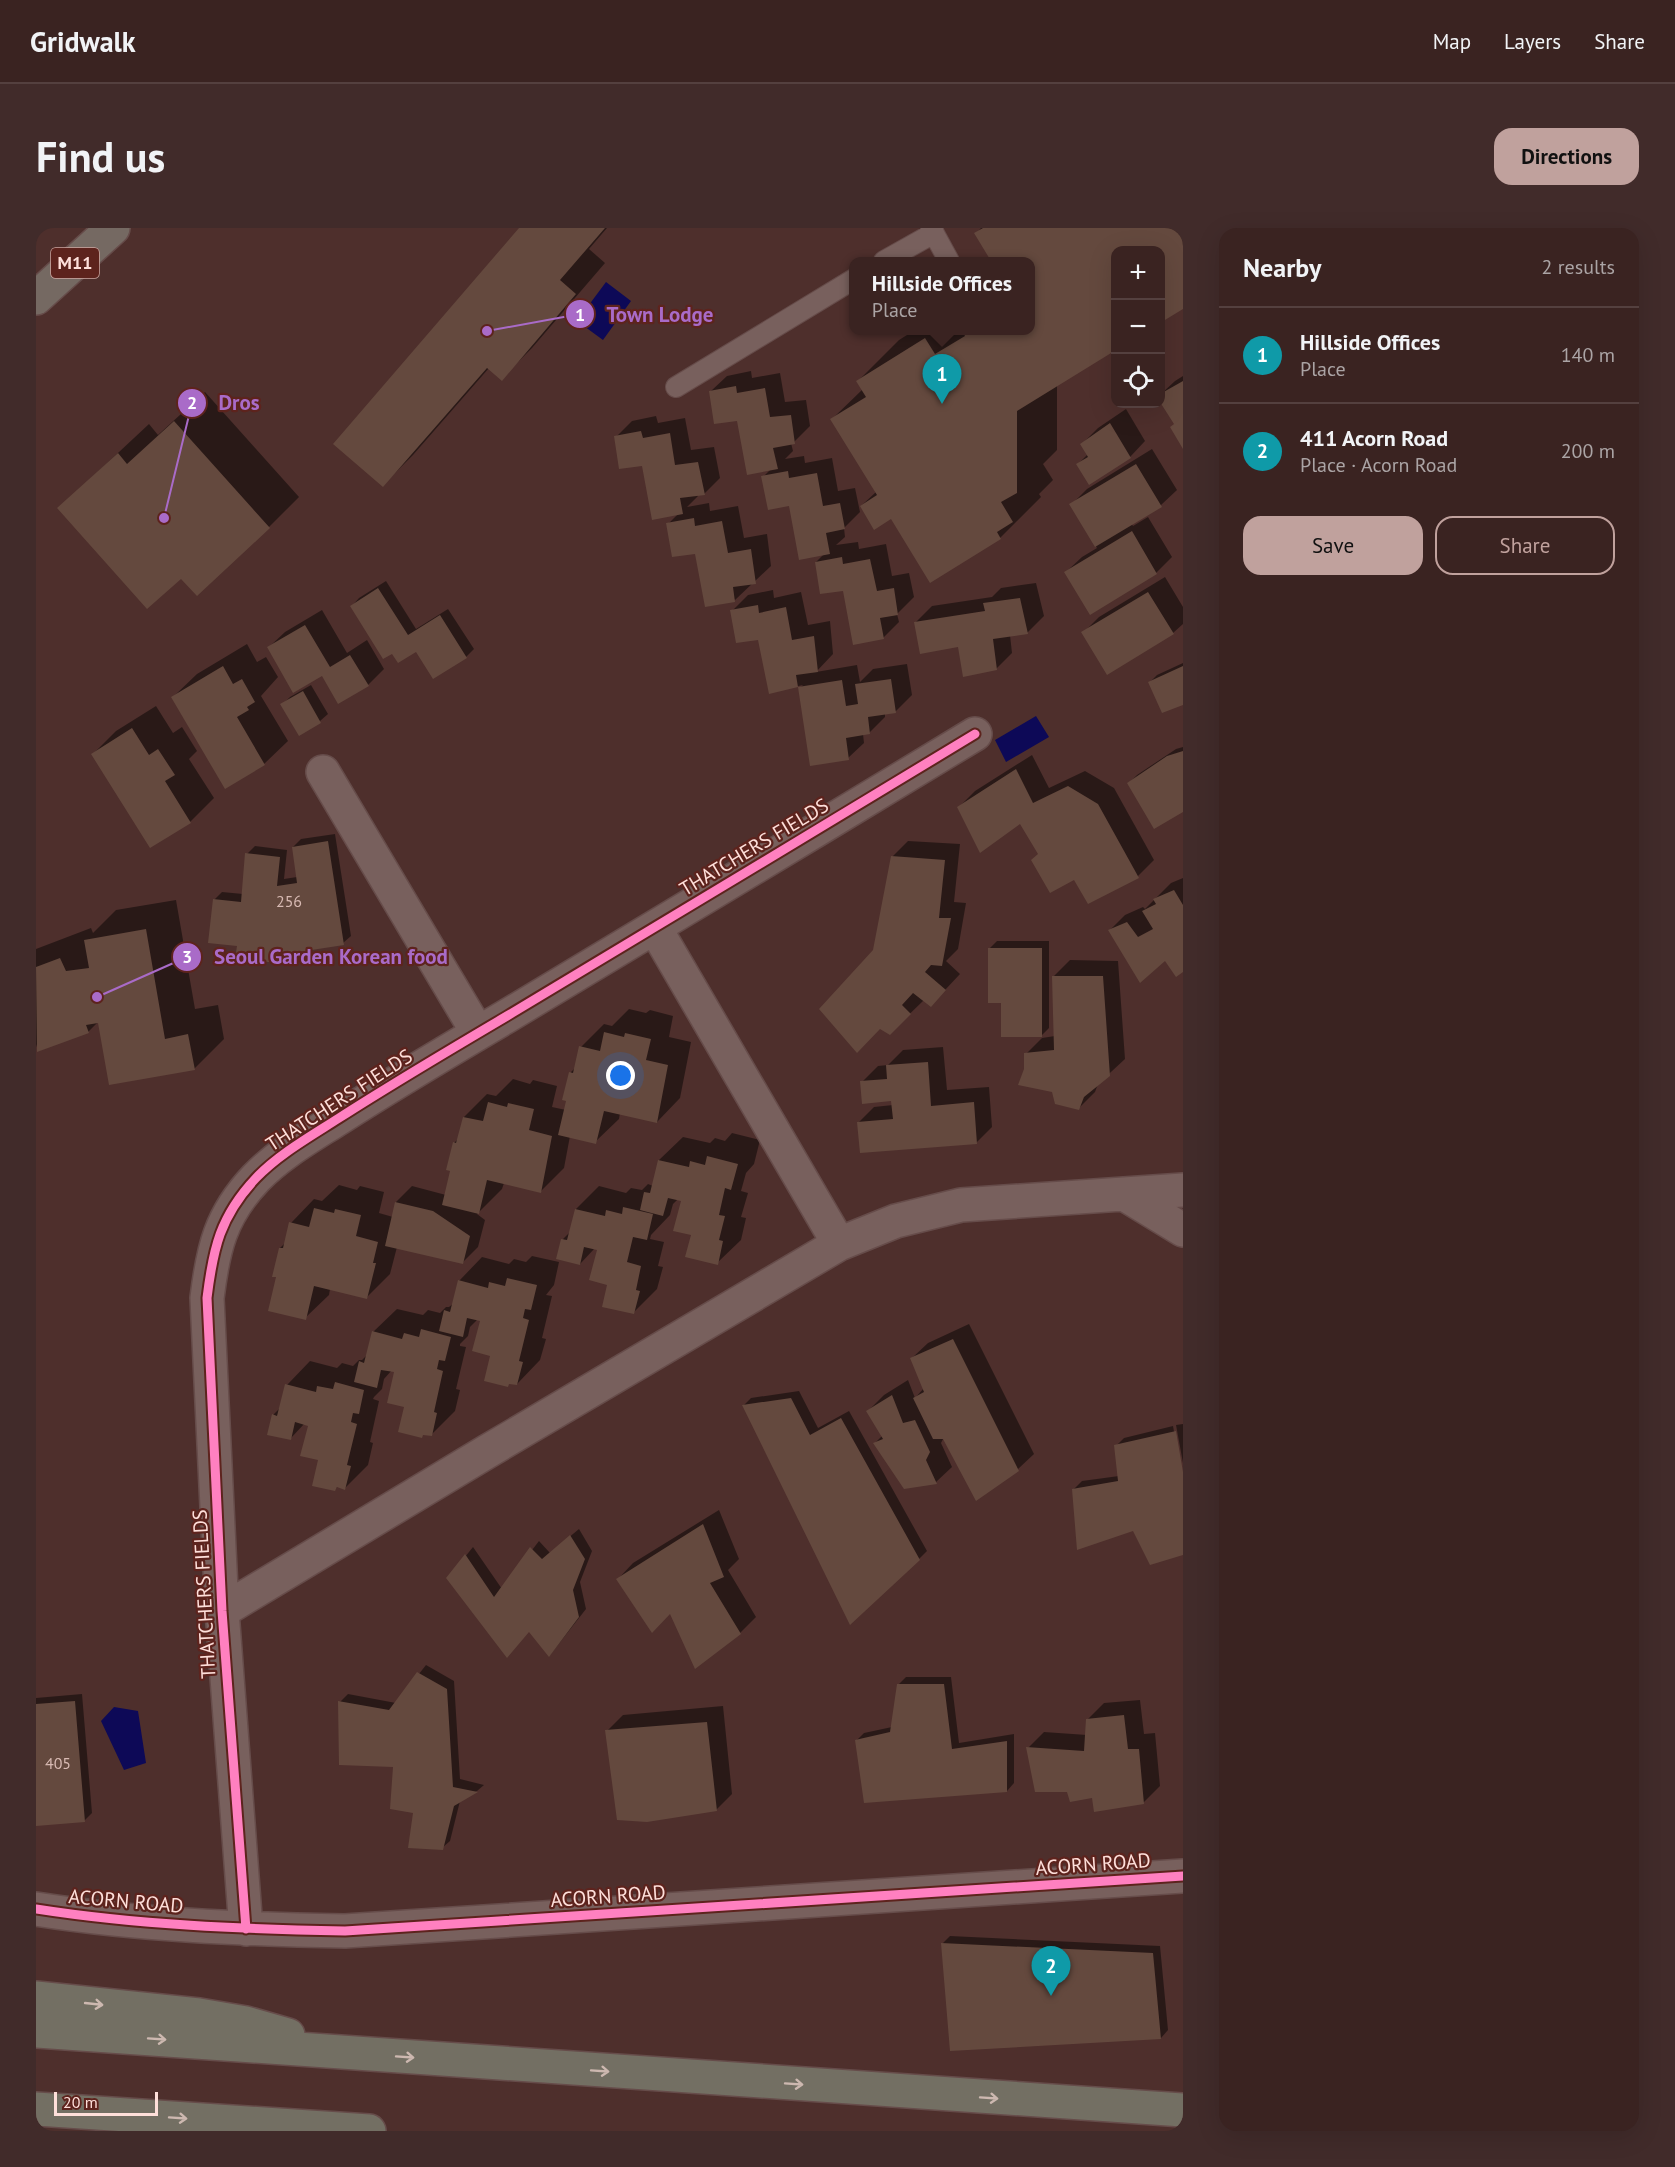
<!DOCTYPE html>
<html lang="en">
<head>
<meta charset="utf-8">
<style>
  :root { --surface:#3a2321; --page:#412b2a; --text:#f1f3f6; --muted:#aba4a5; --line:#54403f; --accent:#c0a19d }
  body { margin:0; font-family:"PT Sans",sans-serif; background:var(--page); color:var(--text) }
  .controls { position:absolute; right:18px; top:18px; display:grid; overflow:hidden; border-radius:12px; box-shadow:0 6px 24px #0002 }
  .controls button { width:54px; height:54px; display:grid; place-items:center; padding:0; border:0; border-bottom:2px solid var(--line); background:var(--surface); color:var(--text); font:30px sans-serif }
  .scale { position:absolute; left:18px; bottom:15px; width:104px; box-sizing:border-box; padding-left:6px; border:3px solid #fedfda; border-top:0; font-size:16px; line-height:21px; white-space:nowrap; color:#fedfda; -webkit-text-stroke:4px #5d231d; paint-order:stroke }
  .you { position:absolute; left:585px; top:848px; width:21px; height:21px; margin:-15px; border:4px solid #fff; border-radius:50%; background:#1a73e8; box-shadow:0 0 0 9px #1a73e833 }
  .badge { display:grid; place-items:center; width:39px; height:39px; border-radius:50%; background:var(--accent); color:#fff; font-size:20px; font-weight:700 }
  .pin { position:absolute; translate:-50% -50px; filter:drop-shadow(0 2px 3px #0008) }
  .pin::after { content:''; position:absolute; top:32px; width:21px; height:18px; background:inherit; clip-path:polygon(0 0,100% 0,50% 100%) }
  .popup { position:absolute; left:813px; top:29px; width:186px; height:78px; box-sizing:border-box; display:grid; place-content:center; border-radius:12px; background:var(--surface); filter:drop-shadow(0 2px 4px #0005); font-size:20px; white-space:nowrap; color:var(--muted) }
  .popup b { font-size:22px; color:var(--text) }
  .popup::after { content:''; position:absolute; left:50%; top:100%; margin-left:-12px; border:12px solid transparent; border-top-color:var(--surface) }
  .list { margin:0; padding:0; list-style:none }
  h2 { display:flex; justify-content:space-between; align-items:center; height:78px; margin:0; padding:0 24px; font-size:26px }
  h2 small { font-size:20px; font-weight:400; color:var(--muted) }
  .list li { display:grid; grid-template-columns:39px 1fr auto; gap:18px; align-items:center; box-sizing:border-box; height:96px; padding:0 24px; border-top:2px solid var(--line) }
  .list b { display:block; font-size:22px; white-space:nowrap }
  .list p { margin:0; font-size:20px; white-space:nowrap; color:var(--muted) }
  .list em { font-size:20px; font-style:normal; color:var(--muted) }
  .actions { display:flex; gap:12px; padding:18px 24px }
  .actions a { flex:1; padding:14px 0; border:2px solid var(--accent); border-radius:18px; text-align:center; font-size:21px; color:var(--accent) }
  .actions .main { background:var(--accent); color:#111 }
  .icon { flex:none; width:33px; height:33px; fill:none; stroke:currentColor; stroke-width:2; stroke-linecap:round; stroke-linejoin:round }
  .map { position:relative; flex:none; width:1147px; height:1903px; overflow:hidden; border-radius:18px }
  header { display:flex; align-items:center; gap:36px; box-sizing:border-box; height:84px; padding:0 30px; background:var(--surface); border-bottom:2px solid var(--line) }
  header strong { font-size:28px }
  nav { display:flex; gap:33px; margin-inline-start:auto; font-size:21px }
  .intro { display:flex; align-items:center; justify-content:space-between; box-sizing:border-box; height:144px; padding:0 36px }
  h1 { margin:0; font-size:42px }
  .button { padding:15px 27px; border-radius:18px; background:var(--accent); color:#111; font-size:21px; font-weight:700 }
  main { display:flex; gap:36px; padding:0 36px }
  aside { flex:1; background:var(--surface); border-radius:18px; box-shadow:0 6px 24px #0002 }
  .map>svg:first-child { display:block }
</style>
</head>
<body>
<header>
<strong>Gridwalk</strong>
<nav><a>Map</a><a>Layers</a><a>Share</a></nav>
</header>
<div class="intro"><h1>Find us</h1><a class="button">Directions</a></div>
<main>
<div class="map">
<svg width="1147" height="1903" viewBox="0 0 1147 1903">
  <rect width="100%" height="100%" fill="#4e2f2c"/>
  <!-- water -->
  <path fill="#0d0957" d="M570 54 595 73 567 112 541 93Z
    M1000 488 1013 509 970 534 959 512Z
    M78 1479 102 1483 110 1535 88 1542 65 1493Z"/>
  <!-- shadow -->
  <path fill="#0007" d="M485 0H571L553 21 569 35 496 120 466 150 453 140 377 227 347 257Z
    M945 0H1147V79L1124 93V22H1080L1021 156V222L1007 236 1017 252 1003 266 1005 269 964 310 856 289 825 278 840 264 796 191 827 161 822 153 863 112 879 102H994V33H957L940 6Z
    M715 143 716 150 744 145 749 174 770 172 774 198 758 214 755 215 757 223 749 231 768 228 769 235 796 230 802 263 819 260 824 284 808 300 809 309 800 317 822 314 823 321 850 316 856 348 873 345 878 369 861 386 863 394 847 410 808 362 780 334 789 325 754 276 727 249 735 241 702 191 675 163 691 148Z
    M1147 148V218L1136 199 1140 196 1124 167 1139 153Z
    M169 164 263 269 233 299 145 348 23 280 113 196 122 207Z
    M1090 181 1109 213 1094 229 1042 236 1052 226 1046 216 1062 200Z
    M620 188 622 195 649 190 655 222 678 219 684 250 668 266H662V268L651 279 673 275 674 283 702 278 708 310 731 306 735 338 699 372 660 324 632 296 643 285 607 236 580 209 596 193Z
    M1116 221 1141 262 1125 277 1095 295 1097 298 1112 289 1136 329 1120 345 1030 344 1046 329 1061 320 1035 277 1051 261Z
    M1129 349 1147 379V396L1137 405H1047L1063 389Z
    M350 353 380 401 412 381 438 421 430 429 381 422 316 378 323 370Z
    M1000 355 1008 388 992 404 974 407 976 425 960 441 923 417 880 394 896 378 956 369 965 360Z
    M737 362 738 370 765 364 772 397 794 393 797 426 780 444 821 437 824 454 837 441 871 436 876 467 860 483 849 485V489L833 505 827 506 828 515 812 530 764 460 767 457 734 464 724 410 696 383 712 367Z
    M286 382 311 425 331 412 348 441 332 457 286 446 233 419 249 404Z
    M211 416 221 434 230 429 242 449 225 468 252 513 228 536 137 469 161 446Z
    M1147 435V476L1127 483 1114 454 1121 447Z
    M275 457 292 486 284 493 246 477 254 469Z
    M120 478 137 505 146 499 161 523 153 531 178 570 154 594 114 618 57 526 80 503Z
    M1147 519V582L1118 599 1093 555 1101 547 1140 521Z
    M996 527 1013 560 1049 543 1078 560 1118 632 1102 648 1038 650 1004 626 984 594 923 579 939 563Z
    M299 606 315 708 307 715 250 725 242 733 203 717 178 672 186 664 207 666 211 626 219 618 251 622 248 651 261 649 257 619 265 611Z
    M872 613 924 616 918 674 930 675 922 721 910 733 924 746 895 777 888 772 854 805 839 722 856 629Z
    M1147 650V742L1140 747 1130 731 1073 703 1089 687 1107 679 1109 681 1135 655Z
    M140 672 159 781 182 777 188 811 158 841 63 793 52 804 2 823 0 816V721L55 700 57 705 80 682Z
    M961 713H1013V800L1006 807 967 773 953 721Z
    M1034 732 1082 733 1089 831 1062 856 1059 864 1043 880 1017 863 990 841V826L1006 810 1019 808 1018 748Z
    M593 781 610 785 614 782 637 788 633 809 655 814 644 870 621 894 584 885 583 891 559 914 534 908 528 940 504 964 468 955 466 961 441 986 449 992 442 1019 426 1035 361 1019 354 1046 331 1069 294 1061 293 1067 269 1090 242 1048 244 1020 250 1014 255 995 278 971 286 973 303 957 321 962 324 958 348 964 343 985 357 989 360 974 376 958 410 967 416 942 418 915 423 910 428 889 451 866 460 868 477 851 494 856 497 852 521 858 516 879 530 882 535 844 540 839 545 819 568 796 576 798Z
    M907 819 911 862 953 859 956 899 940 915 822 895 838 879 857 877 856 872 826 854 842 838 852 837 867 822Z
    M696 905 724 912 718 936 710 945 705 963 712 965 705 989 710 990 705 1012 681 1035 656 1006 646 972 642 971 637 976 634 987 615 1007 614 1011 628 1014 622 1038 627 1039 621 1061 598 1084 573 1056 563 1021 559 1020 544 1036 527 1011 534 1004 540 981 563 958 590 965 595 960 606 962 612 956 617 958 623 932 647 909 674 915 679 910 689 913Z
    M496 1028 523 1034 518 1057 510 1067 516 1068 506 1110 510 1111 504 1132 481 1156 456 1127 446 1092 442 1091 434 1099 432 1108 424 1116V1118L430 1119 420 1161 424 1162 419 1183 395 1207 370 1178 360 1143 356 1142 348 1151 346 1161 338 1169 337 1171 343 1173 334 1214 337 1215 332 1237 309 1260 302 1258 299 1262 283 1231 273 1196 269 1195 254 1211 237 1187 245 1179 251 1157 274 1133 301 1140 306 1135 317 1138 323 1132H326L332 1126 337 1104 361 1081 387 1087 392 1082 404 1085 410 1079H413L418 1075 423 1053 446 1029 473 1036 478 1031 490 1034Z
    M933 1096 998 1226 982 1241 940 1271 908 1209 905 1215 916 1239 900 1254 839 1215 847 1207 832 1183 848 1167 872 1152 879 1170 888 1160 876 1130 892 1115Z
    M763 1163 782 1200 813 1183 891 1323 883 1331 708 1177 715 1170Z
    M1147 1196V1235L1140 1197Z
    M1137 1198 1147 1253V1325L1115 1336 1097 1301 1038 1261 1046 1253 1083 1248 1080 1218 1088 1210Z
    M683 1282 703 1331 692 1342 720 1389 704 1405 635 1384 582 1351 597 1335Z
    M543 1301 556 1323 544 1354 550 1381 514 1427 494 1402 412 1350 437 1319 466 1361 503 1313 514 1325Z
    M390 1437 418 1453 424 1551 448 1557 441 1563 424 1573 414 1613 406 1620 378 1583 359 1537 304 1474 312 1466 360 1475Z
    M870 1449H915L923 1515 978 1506V1555L971 1563 820 1513 828 1505 856 1499 862 1457Z
    M46 1466 56 1585 48 1593 0 1597V1470Z
    M1104 1472 1108 1506 1119 1505 1124 1558 1108 1574 1058 1569 1033 1562 992 1520 1008 1504 1051 1507 1052 1491 1068 1475Z
    M687 1478 696 1566 680 1582 571 1503 587 1487Z
    M914 1708 1124 1718 1132 1802 1125 1810 906 1716Z"/>
  <!-- building -->
  <path fill="#64493e" d="M483 0H569L524 52 540 66 466 153 451 140 347 259 297 216Z
    M947 0H1147V81L1124 95V22H1080V122L981 183V265L965 274 977 294 961 304 965 311 894 355 855 291 838 302 824 278 841 267 794 191 830 169 820 153 889 110 899 126 929 108 926 102H994V33H955L938 5Z
    M1147 153V221L1134 199 1138 196 1124 174V166Z
    M700 158 701 165 729 160 734 189 755 187 759 216 737 220 742 241 711 247 701 193 678 196 673 163Z
    M138 193 234 300 161 368 145 351 111 381 21 280 82 225 91 236Z
    M1074 195 1095 230 1053 257 1040 236 1052 229 1044 216Z
    M605 203 607 210 634 205 639 237 662 234 669 267 644 270 647 286 616 292 606 238 583 241 578 208Z
    M1100 236 1126 279 1059 319 1033 276Z
    M752 243 753 250 781 245 787 278 804 275 809 301 790 305 794 326 763 332 753 278 732 282 725 248Z
    M658 290 659 298 686 293 692 325 715 321 720 356 697 359 699 374 669 379 659 326 636 329 630 295Z
    M1096 303 1121 346 1054 387 1028 344Z
    M806 329 807 336 834 331 841 363 858 360 862 387 844 390 848 411 817 417 807 363 784 366 779 334Z
    M342 360 372 407 404 387 431 430 397 451 380 424 362 435 356 426 347 431 314 378Z
    M1112 364 1138 406 1071 447 1045 404Z
    M984 370 992 406 957 411 961 442 927 449 922 419 884 426 878 394 949 383 947 375Z
    M722 377 723 385 750 379 756 412 778 408 782 444 760 447 762 459 733 466 722 412 700 415 694 382Z
    M269 397 294 439 314 427 333 458 302 476 286 448 257 465 231 419Z
    M187 438 197 456 206 451 219 474 211 479 213 482 201 489 229 537 189 561 135 469Z
    M1147 438V477L1126 485 1112 454Z
    M855 451 860 485 832 489 834 506 810 510 813 532 774 538 762 459 806 452 810 478 822 476 819 456Z
    M267 463 285 495 263 508 244 476Z
    M96 500 113 527 122 521 139 547 129 553 155 595 114 620 55 526Z
    M1147 523V584L1118 601 1091 555 1131 528Z
    M980 541 997 575 1032 558 1062 576 1103 650 1052 676 1038 652 1014 665 995 632 1002 626 984 596 944 625 921 579Z
    M292 613 308 717 243 727V735L199 731 201 718 172 715 177 671 205 674 209 625 244 629 241 658 261 655 256 619Z
    M855 628 909 632 903 690H915L906 738 895 737 889 744 910 762 895 779 877 765 866 777 875 786 854 807 844 801 821 825 783 781 837 722Z
    M1138 662 1147 677V744L1140 749 1129 733 1104 755 1072 702 1091 694 1102 709 1117 701 1106 683 1120 676 1117 671Z
    M110 701 129 811 152 806 159 842 73 857 62 795 50 797 53 805 1 824 0 739 24 730 30 743 53 740 48 712Z
    M952 720H1006V809H965V775H952Z
    M1016 748H1067L1074 848 1048 869 1043 882 1019 876 1016 864 982 857 988 841V825L1018 822Z
    M568 804 588 809 589 805 615 811 610 832 632 837 621 895 568 883 560 916 522 907 530 873 526 872 533 844 537 845 543 818 564 823Z
    M892 834 895 878 938 874 941 916 824 925 821 894 857 891 855 873 826 876 824 853 851 851 850 837Z
    M452 874 471 879 472 875 498 881 493 902 516 908 505 965 451 952 443 986 406 977 414 943 410 942 417 914 420 915 427 889 447 893Z
    M671 928 702 936 695 962 689 960 683 987 689 988 683 1012 687 1013 682 1037 649 1029 655 1007 637 1003 645 973 632 970 627 988 604 982 608 964 614 965 622 932 653 939 654 933 669 937Z
    M359 974 397 983 434 1008 427 1036 349 1018Z
    M587 979 617 986 611 1012 597 1009 591 1034 605 1038 600 1062 604 1063 598 1086 566 1079 571 1057 553 1052 561 1022 548 1019 544 1037 520 1031 525 1011 531 1012 539 981 569 988 570 982 586 986Z
    M278 980 298 985 299 981 325 987 320 1008 342 1014 337 1035H340L331 1071 278 1058 270 1092 232 1083 240 1049H236L243 1020H247L253 994 273 999Z
    M471 1050 501 1057 495 1082 489 1081 487 1090 493 1092 483 1133 487 1134 481 1157 473 1156 472 1159 448 1153 454 1128 436 1123 444 1093 431 1090 427 1109 403 1103 408 1082 414 1084 422 1052 452 1060 453 1054 469 1058Z
    M385 1101 415 1109 409 1133 403 1132 401 1141 407 1143 398 1184 401 1185 396 1208 387 1207 386 1210 362 1204 368 1179 351 1175 358 1144 345 1142 341 1160 318 1154 323 1133 328 1135 336 1103 366 1111 368 1105 383 1109Z
    M917 1111 983 1243 940 1273 907 1211H897L877 1170 888 1164 874 1130Z
    M299 1154 328 1162 323 1186 317 1185 315 1194 321 1196 311 1237 315 1238 309 1262 301 1259 299 1263 276 1258 282 1232 264 1228 272 1198 259 1194 255 1212 231 1207 236 1186 241 1188 249 1156 280 1164 281 1158 297 1161Z
    M856 1167 867 1195 879 1192 894 1224 890 1232 901 1256 868 1261 837 1215 847 1211 830 1183Z
    M755 1170 774 1207 805 1190 884 1332 814 1397 706 1177Z
    M1140 1203 1147 1244V1327L1114 1337 1097 1303 1041 1322 1036 1261 1082 1253 1078 1217Z
    M667 1296 688 1349 674 1355 705 1406 659 1441 634 1386 616 1405 580 1351Z
    M534 1307 549 1331 537 1362 543 1389 513 1429 493 1404 471 1430 410 1350 429 1326 458 1369 494 1319 506 1331Z
    M381 1444 411 1461 417 1559 442 1564 418 1578 407 1622 372 1620 377 1585 354 1581 357 1539 303 1537 302 1473 353 1482Z
    M861 1456H908L916 1521 971 1513V1564L828 1575 819 1512 854 1504Z
    M39 1473 49 1594 0 1598V1476Z
    M1088 1487 1092 1521H1103L1108 1576 1058 1584 1056 1570 1034 1574 1031 1564H999L990 1519 1048 1523 1050 1491Z
    M671 1494 681 1583 611 1594 581 1592 569 1502Z
    M905 1715 1117 1725 1125 1811 914 1823Z"/>
  <g fill="none" stroke-linecap="round" stroke-linejoin="round">
    <defs>
      <path id="service" d="M895 0 913 33
        M848 33 898 5
        M640 159 818 51"/>
      <path id="minor" d="M287 544 442 805
        M619 700 803 1016
        M1088 966 1147 1002
        M186 1383 452 1223 803 1016 860 993 925 977 1147 962
        M0 1681C102 1697 206 1701 309 1703L1147 1648
        M210 1701 186 1383 171 1070C177 1021 184 988 220 950 243 926 275 908 303 890 359 854 415 821 471 788 628 695 783 600 939 506"/>
      <path id="primary" d="M0 70 77 0"/>
      <path id="motorway" d="M0 1770 163 1787 210 1795 252 1807
        M0 1803 1147 1882
        M0 1881 333 1903"/>
    </defs>
    <!-- service casing -->
    <use href="#service" stroke="#664c4a" stroke-width="22"/>
    <!-- minor casing -->
    <use href="#minor" stroke="#664c4a" stroke-width="36"/>
    <!-- primary casing -->
    <use href="#primary" stroke="#664c4a" stroke-width="36"/>
    <!-- motorway casing -->
    <use href="#motorway" stroke="#664c4a" stroke-width="36"/>
    <!-- service -->
    <use href="#service" stroke="#78605d" stroke-width="20"/>
    <!-- minor -->
    <use href="#minor" stroke="#78605d" stroke-width="33"/>
    <!-- primary -->
    <use href="#primary" stroke="#756962" stroke-width="33"/>
    <!-- motorway -->
    <use href="#motorway" stroke="#736f63" stroke-width="33"/>
    <defs>
      <path id="cycleway" d="M0 1681C102 1697 206 1701 309 1703L1147 1648
        M210 1701 186 1383 171 1070C177 1021 184 988 220 950 243 926 275 908 303 890 359 854 415 821 471 788 628 695 783 600 939 506"/>
    </defs>
    <!-- cycleway casing -->
    <use href="#cycleway" stroke="#5d231d" stroke-width="13"/>
    <!-- cycleway -->
    <use href="#cycleway" stroke="#ff80c0" stroke-width="9"/>
  </g>
  <!-- one-way arrows -->
  <defs><path id="oneway-shaft" d="M-6 0H5M1.5-3L5.5 0L1.5 3" fill="none" stroke-width="1.6" stroke-linecap="round" stroke-linejoin="round" transform="scale(1.5)"/></defs>
  <g stroke="#cdb8b0">
    <use href="#oneway-shaft" transform="translate(58 1776) rotate(6)"/>
    <use href="#oneway-shaft" transform="translate(121 1811) rotate(4)"/>
    <use href="#oneway-shaft" transform="translate(369 1829) rotate(4)"/>
    <use href="#oneway-shaft" transform="translate(564 1843) rotate(4)"/>
    <use href="#oneway-shaft" transform="translate(758 1856) rotate(4)"/>
    <use href="#oneway-shaft" transform="translate(953 1870) rotate(4)"/>
    <use href="#oneway-shaft" transform="translate(142 1890) rotate(4)"/>
  </g>
  <g text-anchor="middle" stroke-width="4.5" stroke-linejoin="round" paint-order="stroke">
    <!-- number labels -->
    <g font-size="16" fill="#d8bab3">
      <text x="253" y="679">256</text>
      <text x="22" y="1541">405</text>
    </g>
    <!-- shield labels -->
    <rect fill="#5d231d" stroke="#cea7a1" stroke-width="1.5" x="15" y="20" width="48" height="30" rx="4.5"/>
    <g font-size="18" font-weight="bold" fill="#fedfda">
      <text x="39" y="41">M11</text>
    </g>
    <!-- street labels -->
    <g font-size="20" fill="#fedfda" stroke="#5d231d">
      <text transform="translate(718 619) rotate(-31)" y="7">THATCHERS FIELDS</text>
      <text transform="translate(303 872) rotate(-33)" y="7">THATCHERS FIELDS</text>
      <text transform="translate(168 1366) rotate(-93)" y="7">THATCHERS FIELDS</text>
      <text transform="translate(1057 1636) rotate(-4)" y="7">ACORN ROAD</text>
      <text transform="translate(572 1668) rotate(-4)" y="7">ACORN ROAD</text>
      <text transform="translate(90 1673) rotate(5)" y="7">ACORN ROAD</text>
    </g>
  </g>
  <!-- callouts -->
  <path fill="none" stroke="#a96bc8" stroke-width="2" d="M451 103L544 86M128 290L156 175M61 769L151 729"/>
  <g fill="#a96bc8" stroke="#5d231d" stroke-width="2">
    <circle cx="451" cy="103" r="6"/>
    <circle cx="128" cy="290" r="6"/>
    <circle cx="61" cy="769" r="6"/>
    <circle cx="544" cy="86" r="15"/>
    <circle cx="156" cy="175" r="15"/>
    <circle cx="151" cy="729" r="15"/>
  </g>
  <g font-size="18" text-anchor="middle" font-weight="bold" fill="#fff">
    <text x="544" y="93">1</text>
    <text x="156" y="181">2</text>
    <text x="151" y="735">3</text>
  </g>
  <g font-size="21" text-anchor="middle" font-weight="bold" fill="#a96bc8" stroke="#5d231d" stroke-width="4.5" stroke-linejoin="round" paint-order="stroke">
    <text x="624" y="94">Town Lodge</text>
    <text x="203" y="182">Dros</text>
    <text x="295" y="736">Seoul Garden Korean food</text>
  </g>
</svg>
<div class="controls">
<button>+</button>
<button>−</button>
<button><svg class="icon" aria-label="locate" viewBox="0 0 24 24"><circle cx="12" cy="12" r="6"/><path d="M12 2v4M12 18v4M2 12h4M18 12h4"/></svg></button>
</div>
<div class="scale">20 m</div>
<div class="you"></div>
<div class="pin badge" style="left:906px;top:176px;background:#0f9aa8">1</div>
<div class="popup"><b>Hillside Offices</b>Place</div>
<div class="pin badge" style="left:1015px;top:1768px;background:#0f9aa8">2</div>
</div>
<aside>
<h2>Nearby<small>2 results</small></h2>
<ul class="list">
<li><span class="badge" style="background:#0f9aa8">1</span><div><b>Hillside Offices</b><p>Place</p></div><em>140 m</em></li>
<li><span class="badge" style="background:#0f9aa8">2</span><div><b>411 Acorn Road</b><p>Place · Acorn Road</p></div><em>200 m</em></li>
</ul>
<div class="actions"><a class="main">Save</a><a>Share</a></div>
</aside>
</main>
</body>
</html>
